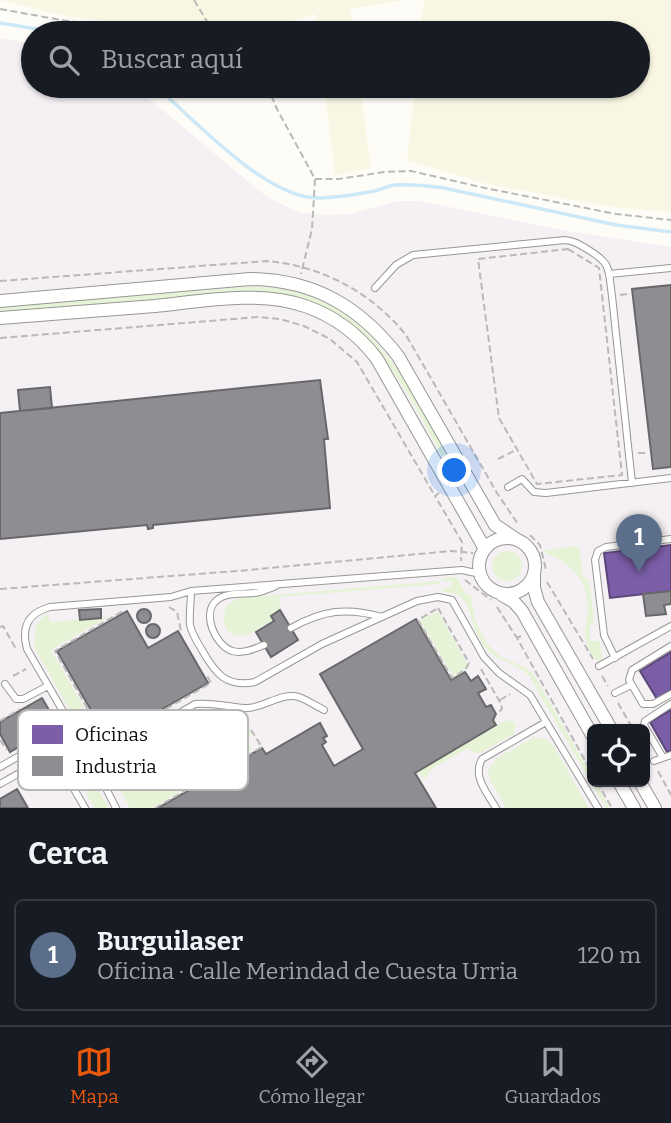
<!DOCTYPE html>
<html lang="es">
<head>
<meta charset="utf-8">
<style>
  :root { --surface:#171b24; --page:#20242c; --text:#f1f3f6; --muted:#9ea1a6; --line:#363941; --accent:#ea580c }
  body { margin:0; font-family:Bitter,serif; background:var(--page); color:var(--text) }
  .controls { position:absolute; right:21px; bottom:21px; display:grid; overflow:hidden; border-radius:10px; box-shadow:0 2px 5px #0004 }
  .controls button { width:63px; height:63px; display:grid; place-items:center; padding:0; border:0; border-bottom:2px solid var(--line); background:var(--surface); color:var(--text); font:35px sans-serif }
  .you { position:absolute; left:455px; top:471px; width:24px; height:24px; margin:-18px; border:5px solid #fff; border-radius:50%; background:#1a73e8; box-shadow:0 0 0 10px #1a73e833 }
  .badge { display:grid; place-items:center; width:46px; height:46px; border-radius:50%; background:var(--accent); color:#fff; font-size:23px; font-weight:700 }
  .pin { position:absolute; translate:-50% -58px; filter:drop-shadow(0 2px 4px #0008) }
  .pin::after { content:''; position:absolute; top:37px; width:24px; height:21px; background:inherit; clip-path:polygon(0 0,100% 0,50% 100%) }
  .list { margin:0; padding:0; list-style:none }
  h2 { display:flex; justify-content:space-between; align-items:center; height:91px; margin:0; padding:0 28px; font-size:30px }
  h2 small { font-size:23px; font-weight:400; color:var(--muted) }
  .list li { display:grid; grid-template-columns:46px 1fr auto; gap:21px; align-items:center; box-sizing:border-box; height:112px; margin:0 14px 14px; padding:0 14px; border:2px solid var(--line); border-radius:10px }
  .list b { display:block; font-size:26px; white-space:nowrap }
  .list p { margin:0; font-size:23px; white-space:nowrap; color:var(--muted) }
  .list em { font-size:23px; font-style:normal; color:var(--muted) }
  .icon { flex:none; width:38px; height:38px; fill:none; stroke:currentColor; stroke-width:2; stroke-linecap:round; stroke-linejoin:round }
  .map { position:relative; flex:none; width:671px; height:808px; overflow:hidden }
  .search { position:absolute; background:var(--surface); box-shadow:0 2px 5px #0004; left:21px; right:21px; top:21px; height:77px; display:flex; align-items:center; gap:18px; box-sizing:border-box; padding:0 24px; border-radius:38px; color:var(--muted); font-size:26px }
  .sheet { height:217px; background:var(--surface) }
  nav { display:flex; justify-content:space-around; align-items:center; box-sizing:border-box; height:98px; border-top:2px solid var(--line); background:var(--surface); font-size:19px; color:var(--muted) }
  nav a { display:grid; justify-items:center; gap:4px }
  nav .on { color:var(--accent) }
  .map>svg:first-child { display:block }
</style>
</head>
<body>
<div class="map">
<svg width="671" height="808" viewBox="0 0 671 808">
  <rect width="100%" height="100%" fill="#fdfcf7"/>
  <!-- industrial -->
  <path fill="#f5f0f3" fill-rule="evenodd" d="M0 38 33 44V86H134L257 189 269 198 300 213 327 215 351 214 397 201H419L568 231 671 247V808H0ZM592 729H645V782H592Z"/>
  <!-- farmland -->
  <path fill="#f9f7e4" d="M0 0H404L350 9 353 33H318L315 14 267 28 226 23 187 30 64 16Z
    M424 0H671V212L618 208 486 184 407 160 415 86H638V33H420Z
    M324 86H360L371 168 335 175Z"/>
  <!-- green -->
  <path fill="#e7f3d7" d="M246 287C370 283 407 386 459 477L455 479C405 392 373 298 257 291L0 312V307Z
    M579 546 583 577 589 579 594 621 589 628 591 641H600L602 659 597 662C592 654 586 646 585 636 584 627 588 617 588 608 588 583 570 560 546 554L545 550Z
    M492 566a15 15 0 1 1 30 0a15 15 0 1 1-30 0Z
    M457 577 465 593 471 596C474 618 481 645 504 658 515 664 525 665 534 675L592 776V782H595L610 808H606L529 676C513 659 495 664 480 640 468 621 473 590 442 592V589L451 587V581H442V578Z
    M440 581V584L279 597 280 610 271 615 274 620C266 624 258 630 249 634 227 642 219 622 227 605L239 598Z
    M438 611 467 664 465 669 453 676 420 620Z
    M46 613 51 622 108 617 51 650 84 707 72 714 34 647 36 625Z
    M203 713C225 711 240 718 253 734L246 739 252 750 152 808H130L115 781 117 763 130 752Z
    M512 720 516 725 514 734 480 753H473L468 748 430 770 427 777 424 779 418 771 502 722Z
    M535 737 546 739 553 745 589 808H506L490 780 488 770 497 758Z
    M65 740 74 747 109 808H95L55 742Z"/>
  <!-- offices -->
  <path fill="#7b5ea7" stroke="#5b477a" stroke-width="2" d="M671 545V591L610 598 604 553Z
    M671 652V690L657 699 640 671Z
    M671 710V750L667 752 650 722Z"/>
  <!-- industry -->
  <path fill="#8d8d92" stroke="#68686b" stroke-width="2" d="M671 285V467L653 469 632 289Z
    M320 380 328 439H324L330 508 153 525V528L148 529 147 525 0 539V413Z
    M50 387 52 408 20 411 18 390Z
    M671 591V604L664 605 666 614 646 616 643 594Z
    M101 609V618L80 620 79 610Z
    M137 616a7 7 0 1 1 14 0a7 7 0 1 1-14 0Z
    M280 610 298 640 271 657 256 632 274 621 271 616Z
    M127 611 148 648 178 631 208 683 108 740 57 651Z
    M416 619 451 680 465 672 471 681 478 676 486 689 478 693 486 707 491 705 496 714 493 720 496 725 415 773 436 808H158L262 748 266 754 320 723 327 736 323 738 326 742 322 745 334 766 363 749 320 674Z
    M146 631a7 7 0 1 1 14 0a7 7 0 1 1-14 0Z
    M42 698 57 724 10 752 0 734V722Z
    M17 789 28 808H0V799Z"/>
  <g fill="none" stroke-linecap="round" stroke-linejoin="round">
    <!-- stream -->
    <path stroke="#cde8f7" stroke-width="3.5" d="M0 23 61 33
      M155 86C195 119 267 201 321 198 337 197 354 195 369 192 378 191 387 186 395 185 411 184 428 186 444 188L616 225 671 232"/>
    <defs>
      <path id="lane" d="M609 274 671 268
        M375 288 396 265 413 255 565 240C574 241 579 244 587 249 612 264 608 268 612 296L632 483
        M508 487 522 479 534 492 546 493 671 478
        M191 591C191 602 189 614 190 625 192 634 197 642 202 650 215 673 226 688 255 682L322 644 417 601 438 597 452 600 484 657 499 673 530 695 598 808
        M291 628C323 610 347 607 382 617
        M264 645C254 649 243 654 232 651 215 645 201 613 217 600 228 591 247 595 260 592 266 590 271 588 276 586
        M671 646 632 670 629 680 643 704H653L671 694
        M615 658 604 635 595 560 598 551 606 547 671 539
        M599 666 671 626
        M5 684 16 699H23L48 686
        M615 693 631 685
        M324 710C316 706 307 700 299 697 279 692 264 709 245 708 227 707 213 702 195 704L93 763 27 649C21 627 28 613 50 607L171 597 191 591 462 570 476 573 481 578
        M662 756 644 725 645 721 671 704
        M654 761 671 755
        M93 763 116 808
        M0 767 71 726
        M0 784C56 752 53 753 85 808
        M496 808C487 793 472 776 482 759L546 722"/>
      <path id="street" d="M0 301 250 279C314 280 359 306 398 356L495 525 519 541
        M0 318C52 314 104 310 155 306 203 301 259 290 305 306 334 316 359 335 377 359L485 549
        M479 566a28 28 0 1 1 56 0a28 28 0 1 1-56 0Z
        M534 575V588L538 602 611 729
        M502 595 514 602 522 611 592 735
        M619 782 634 808
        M640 782 655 808"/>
    </defs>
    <!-- lane casing -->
    <use href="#lane" stroke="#979795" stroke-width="8"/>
    <!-- street casing -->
    <use href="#street" stroke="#979795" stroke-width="14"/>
    <!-- path -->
    <path stroke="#b9b9b8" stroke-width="2" stroke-dasharray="7 3.5" stroke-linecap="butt" d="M194 0 214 33
      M0 9 61 20 160 33
      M267 86 277 109 315 179 312 229 301 274
      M315 179H339L384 172 411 171 485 188 616 214 671 220
      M568 249 599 268 622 475 537 484 499 418 478 259Z
      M0 281 267 261C322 266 371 292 406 335L497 493 518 524
      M620 295 628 294
      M0 338 258 317 280 319 304 326 330 339 357 362 435 496
      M638 453H645
      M498 459 516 450
      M439 493 435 496 462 542 461 561
      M530 535 540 545 546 570
      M465 580 491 600
      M547 582 593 659
      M0 589 237 571 451 551 473 553
      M169 607 177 612 181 631
      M497 607 517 638
      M438 608 469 663 465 670 452 678 418 620Z
      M0 627 3 626 16 649
      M521 636 517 638 592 773
      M481 669 501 704 502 709 498 713
      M13 676 26 669
      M602 676 608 686
      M500 700 510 694
      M618 703 633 729
      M166 709 211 683 207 676
      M77 714 87 708
      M0 721 20 709
      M0 740 7 750
      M108 745 55 651 123 611
      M645 749 648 754
      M658 771 671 795
      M113 780 116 759
      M597 782 612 808
      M155 808 262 747 249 727 236 717"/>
    <!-- lane -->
    <use href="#lane" stroke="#fffffe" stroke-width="6"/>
    <!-- street -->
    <use href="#street" stroke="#fffffe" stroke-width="12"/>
  </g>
  <!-- legend -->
  <rect x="18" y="710" width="230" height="80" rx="10" fill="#fff" stroke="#b8b8b8" stroke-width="2"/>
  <rect x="32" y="725" width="31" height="19" fill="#7b5ea7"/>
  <rect x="32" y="756" width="31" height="20" fill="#8d8d92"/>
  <g font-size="19" fill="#111">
    <text x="75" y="741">Oficinas</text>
    <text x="75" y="773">Industria</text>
  </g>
</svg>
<div class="controls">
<button><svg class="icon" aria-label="locate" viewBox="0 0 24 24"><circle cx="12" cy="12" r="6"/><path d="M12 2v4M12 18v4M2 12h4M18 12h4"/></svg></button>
</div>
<div class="you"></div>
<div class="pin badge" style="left:639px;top:572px;background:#5c6f8a">1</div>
<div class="search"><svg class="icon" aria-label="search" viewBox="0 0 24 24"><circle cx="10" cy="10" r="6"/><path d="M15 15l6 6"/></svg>Buscar aquí</div>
</div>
<section class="sheet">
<h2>Cerca<small></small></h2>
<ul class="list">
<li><span class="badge" style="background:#5c6f8a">1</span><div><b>Burguilaser</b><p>Oficina · Calle Merindad de Cuesta Urria</p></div><em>120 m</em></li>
</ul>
</section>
<nav>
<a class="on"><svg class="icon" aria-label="map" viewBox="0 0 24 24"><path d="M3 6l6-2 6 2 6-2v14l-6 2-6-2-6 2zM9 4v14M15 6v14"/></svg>Mapa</a>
<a><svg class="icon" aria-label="directions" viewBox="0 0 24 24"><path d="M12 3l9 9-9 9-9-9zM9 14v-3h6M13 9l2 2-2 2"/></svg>Cómo llegar</a>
<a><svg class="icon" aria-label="saved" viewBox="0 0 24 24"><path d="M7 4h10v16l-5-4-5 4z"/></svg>Guardados</a>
</nav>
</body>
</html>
